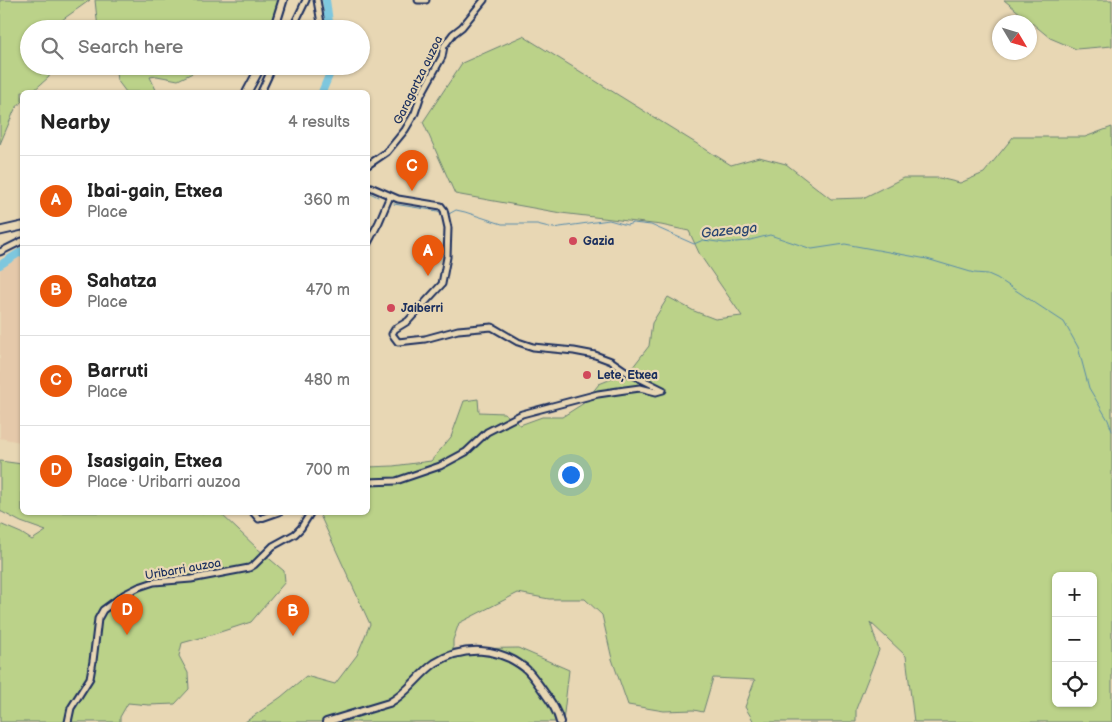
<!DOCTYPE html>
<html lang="en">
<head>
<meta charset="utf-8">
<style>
  :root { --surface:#fff; --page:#f2f2f2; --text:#222; --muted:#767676; --line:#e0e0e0; --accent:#ea580c }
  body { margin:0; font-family:"Balsamiq Sans",sans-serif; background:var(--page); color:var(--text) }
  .controls { position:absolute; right:15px; bottom:15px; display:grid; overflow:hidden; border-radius:8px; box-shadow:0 1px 4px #0004 }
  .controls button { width:45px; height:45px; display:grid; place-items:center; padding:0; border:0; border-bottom:1px solid var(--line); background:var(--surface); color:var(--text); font:25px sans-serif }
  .compass { position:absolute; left:992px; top:15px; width:45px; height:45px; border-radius:50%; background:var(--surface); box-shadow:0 1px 4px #0004; rotate:128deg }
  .you { position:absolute; left:570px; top:474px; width:18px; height:18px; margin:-12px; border:4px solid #fff; border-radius:50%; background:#1a73e8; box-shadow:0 0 0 8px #1a73e833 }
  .badge { display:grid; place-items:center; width:32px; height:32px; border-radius:50%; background:var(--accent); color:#fff; font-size:16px; font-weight:700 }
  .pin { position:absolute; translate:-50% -41px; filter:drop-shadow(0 1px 2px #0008) }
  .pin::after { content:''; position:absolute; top:26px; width:18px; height:15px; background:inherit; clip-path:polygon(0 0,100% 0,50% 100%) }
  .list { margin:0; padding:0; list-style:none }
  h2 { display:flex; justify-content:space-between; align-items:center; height:65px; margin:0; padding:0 20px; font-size:21px }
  h2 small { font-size:16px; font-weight:400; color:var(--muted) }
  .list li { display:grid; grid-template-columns:32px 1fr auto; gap:15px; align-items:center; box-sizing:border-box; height:90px; padding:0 20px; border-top:1px solid var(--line) }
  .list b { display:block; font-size:19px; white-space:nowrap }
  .list p { margin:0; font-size:16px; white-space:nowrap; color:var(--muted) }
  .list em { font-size:16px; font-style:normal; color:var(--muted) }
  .icon { flex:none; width:28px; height:28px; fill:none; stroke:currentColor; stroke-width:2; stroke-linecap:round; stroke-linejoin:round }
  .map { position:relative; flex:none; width:1112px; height:722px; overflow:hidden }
  .search { position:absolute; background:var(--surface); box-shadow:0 1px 4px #0004; left:20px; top:20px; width:350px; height:55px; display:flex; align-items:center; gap:12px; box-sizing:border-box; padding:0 18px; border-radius:28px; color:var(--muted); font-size:19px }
  .panel { position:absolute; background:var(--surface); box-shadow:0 1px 4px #0004; left:20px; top:90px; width:350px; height:425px; border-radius:8px }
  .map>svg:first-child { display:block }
</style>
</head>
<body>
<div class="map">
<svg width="1112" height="722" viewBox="0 0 1112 722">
  <rect width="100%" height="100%" fill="#e8d7b4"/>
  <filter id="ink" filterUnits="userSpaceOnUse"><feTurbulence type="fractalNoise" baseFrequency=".02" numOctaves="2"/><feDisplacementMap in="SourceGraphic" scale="10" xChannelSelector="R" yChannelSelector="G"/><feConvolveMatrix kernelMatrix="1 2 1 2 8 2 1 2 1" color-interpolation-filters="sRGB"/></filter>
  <g filter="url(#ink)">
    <!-- built -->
    <path fill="#e5c9aa" d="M22 255V442H20L0 438V269Z"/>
    <!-- green -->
    <path fill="#bbd289" stroke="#6b8074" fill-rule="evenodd" d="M0 0H90L62 20 60 29H29V66H51L49 77 32 92H22V101L15 109 0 144Z
      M95 0H280L274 20 268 29H98Z
      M1004 0H1112V46L1076 49 1050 38Z
      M523 36 731 165 759 157 786 164 831 199 863 198 903 178H939L960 183 984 173 1013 137H1085L1112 127V722H914L906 656 870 622 879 650 856 709V722H754L745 707 755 680 713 678 703 712 694 710 664 711 628 705 612 659 602 615 585 599H549L518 593 459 623 453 640V649L518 648 569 670 563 722H245L281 697 306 676 335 684 357 655 370 624 319 513 368 512V467L393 466 431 461 451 437 464 401 478 399 479 412 504 413 520 425 542 417H562L584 403 599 384 629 372 649 346 652 323 668 297 694 311 715 319 742 316 700 255 689 231 661 225 561 213 455 194 423 122 462 63ZM1056 576H1093V703H1056Z
      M115 66H238L232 71 203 68 178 80 157 76 150 77 157 92H126L117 80Z
      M0 461 22 464V512L220 513 258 549 284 571 285 582 251 622 211 635 182 643 179 656 188 673 189 689 175 704 149 705 128 703 120 717V722H0V524L21 533 32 540 46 531 21 522 0 511Z"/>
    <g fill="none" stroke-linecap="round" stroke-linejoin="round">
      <!-- stream -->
      <path stroke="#568aab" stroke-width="1" d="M368 192 378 197
        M394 204 438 211 442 214
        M447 215 456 210 465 212 502 224H537L553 228 609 220 627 225 633 223 651 225 694 244 703 240 725 243 746 241 770 235 812 249 845 244 927 259 974 273 988 274 997 278 1064 322 1078 347 1089 388 1108 420 1112 431"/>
      <!-- river -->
      <path stroke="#7ec7de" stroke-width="8" d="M326 0 330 29
        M322 92 333 66
        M0 265 22 251"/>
      <defs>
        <path id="minor" d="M317 0 322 29
          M418 0H426
          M292 29 306 0
          M261 92 273 66
          M368 165 387 152 405 130 415 113 421 95 442 57 444 46 453 34 462 27 484 0
          M368 186 398 199 441 206 444 210 448 228 447 257 442 284 408 321 395 329 392 334 398 342 425 339 458 330 492 327 518 342 533 347 574 351 595 355 611 361 627 372 663 390
          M368 243 379 222 390 196
          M0 252 22 241
          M368 482 396 481 440 466 466 452 487 432 522 414 598 394 625 390 640 388 656 392 663 390
          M253 512 259 519 279 512
          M68 722 71 708 90 678 93 661 98 619 103 610 125 594 139 587 154 582 191 579 249 568 254 565 273 546 295 534 301 528 311 512"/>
        <path id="tertiary" d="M326 722 389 703C408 693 418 675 435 663 464 645 498 647 525 668 532 674 538 684 544 692 551 702 557 710 560 722"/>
        <path id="secondary" d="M274 29 283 0
          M247 92 261 66
          M0 231 22 226"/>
      </defs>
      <!-- minor casing -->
      <use href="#minor" stroke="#1b2f5e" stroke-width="9"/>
      <!-- tertiary casing -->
      <use href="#tertiary" stroke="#1b2f5e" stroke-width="10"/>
      <!-- secondary casing -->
      <use href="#secondary" stroke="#1b2f5e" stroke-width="11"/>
      <!-- minor -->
      <use href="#minor" stroke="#e8d7b4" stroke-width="5"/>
      <!-- tertiary -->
      <use href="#tertiary" stroke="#e8d7b4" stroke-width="6"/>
      <!-- secondary -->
      <use href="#secondary" stroke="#e8d7b4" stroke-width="7"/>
    </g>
  </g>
  <!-- markers -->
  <g fill="#d1495b" stroke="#e8d7b4" stroke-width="2">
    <circle cx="573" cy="241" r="5"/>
    <circle cx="391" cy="308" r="5"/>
    <circle cx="587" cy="375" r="5"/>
  </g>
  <g text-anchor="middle" stroke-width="4.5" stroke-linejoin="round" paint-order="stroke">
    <!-- street labels -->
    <g font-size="12" fill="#1b2f5e" stroke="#e8d7b4">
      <text transform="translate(418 80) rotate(-64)" y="4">Garagartza auzoa</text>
      <text transform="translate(183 569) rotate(-10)" y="4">Uribarri auzoa</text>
    </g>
    <!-- poi labels -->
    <g font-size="12" font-weight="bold" fill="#1b2f5e" stroke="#e8d7b4" text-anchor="start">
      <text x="583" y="245">Gazia</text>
      <text x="401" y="312">Jaiberri</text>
      <text x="597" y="379">Lete, Etxea</text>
    </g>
    <!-- water labels -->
    <g font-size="14" font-style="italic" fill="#2a4671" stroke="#e8d7b4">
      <text transform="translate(729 230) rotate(-6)" y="5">Gazeaga</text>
    </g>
  </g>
</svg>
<div class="controls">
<button>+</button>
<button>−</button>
<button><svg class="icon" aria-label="locate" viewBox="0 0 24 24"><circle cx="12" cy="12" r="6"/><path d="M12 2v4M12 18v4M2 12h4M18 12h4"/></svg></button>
</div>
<svg class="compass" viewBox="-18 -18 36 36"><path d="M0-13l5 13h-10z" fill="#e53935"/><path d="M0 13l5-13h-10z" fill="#767676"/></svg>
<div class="you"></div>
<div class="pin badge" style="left:428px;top:276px">A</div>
<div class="pin badge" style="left:293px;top:636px">B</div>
<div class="pin badge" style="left:412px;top:191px">C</div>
<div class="pin badge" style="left:127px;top:635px">D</div>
<div class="search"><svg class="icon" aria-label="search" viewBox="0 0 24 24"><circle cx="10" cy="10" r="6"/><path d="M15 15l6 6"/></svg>Search here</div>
<section class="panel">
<h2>Nearby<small>4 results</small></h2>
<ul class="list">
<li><span class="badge">A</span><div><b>Ibai-gain, Etxea</b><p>Place</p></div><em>360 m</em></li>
<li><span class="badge">B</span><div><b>Sahatza</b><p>Place</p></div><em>470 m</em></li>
<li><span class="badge">C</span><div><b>Barruti</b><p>Place</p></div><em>480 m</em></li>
<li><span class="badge">D</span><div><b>Isasigain, Etxea</b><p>Place · Uribarri auzoa</p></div><em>700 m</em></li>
</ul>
</section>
</div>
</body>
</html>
